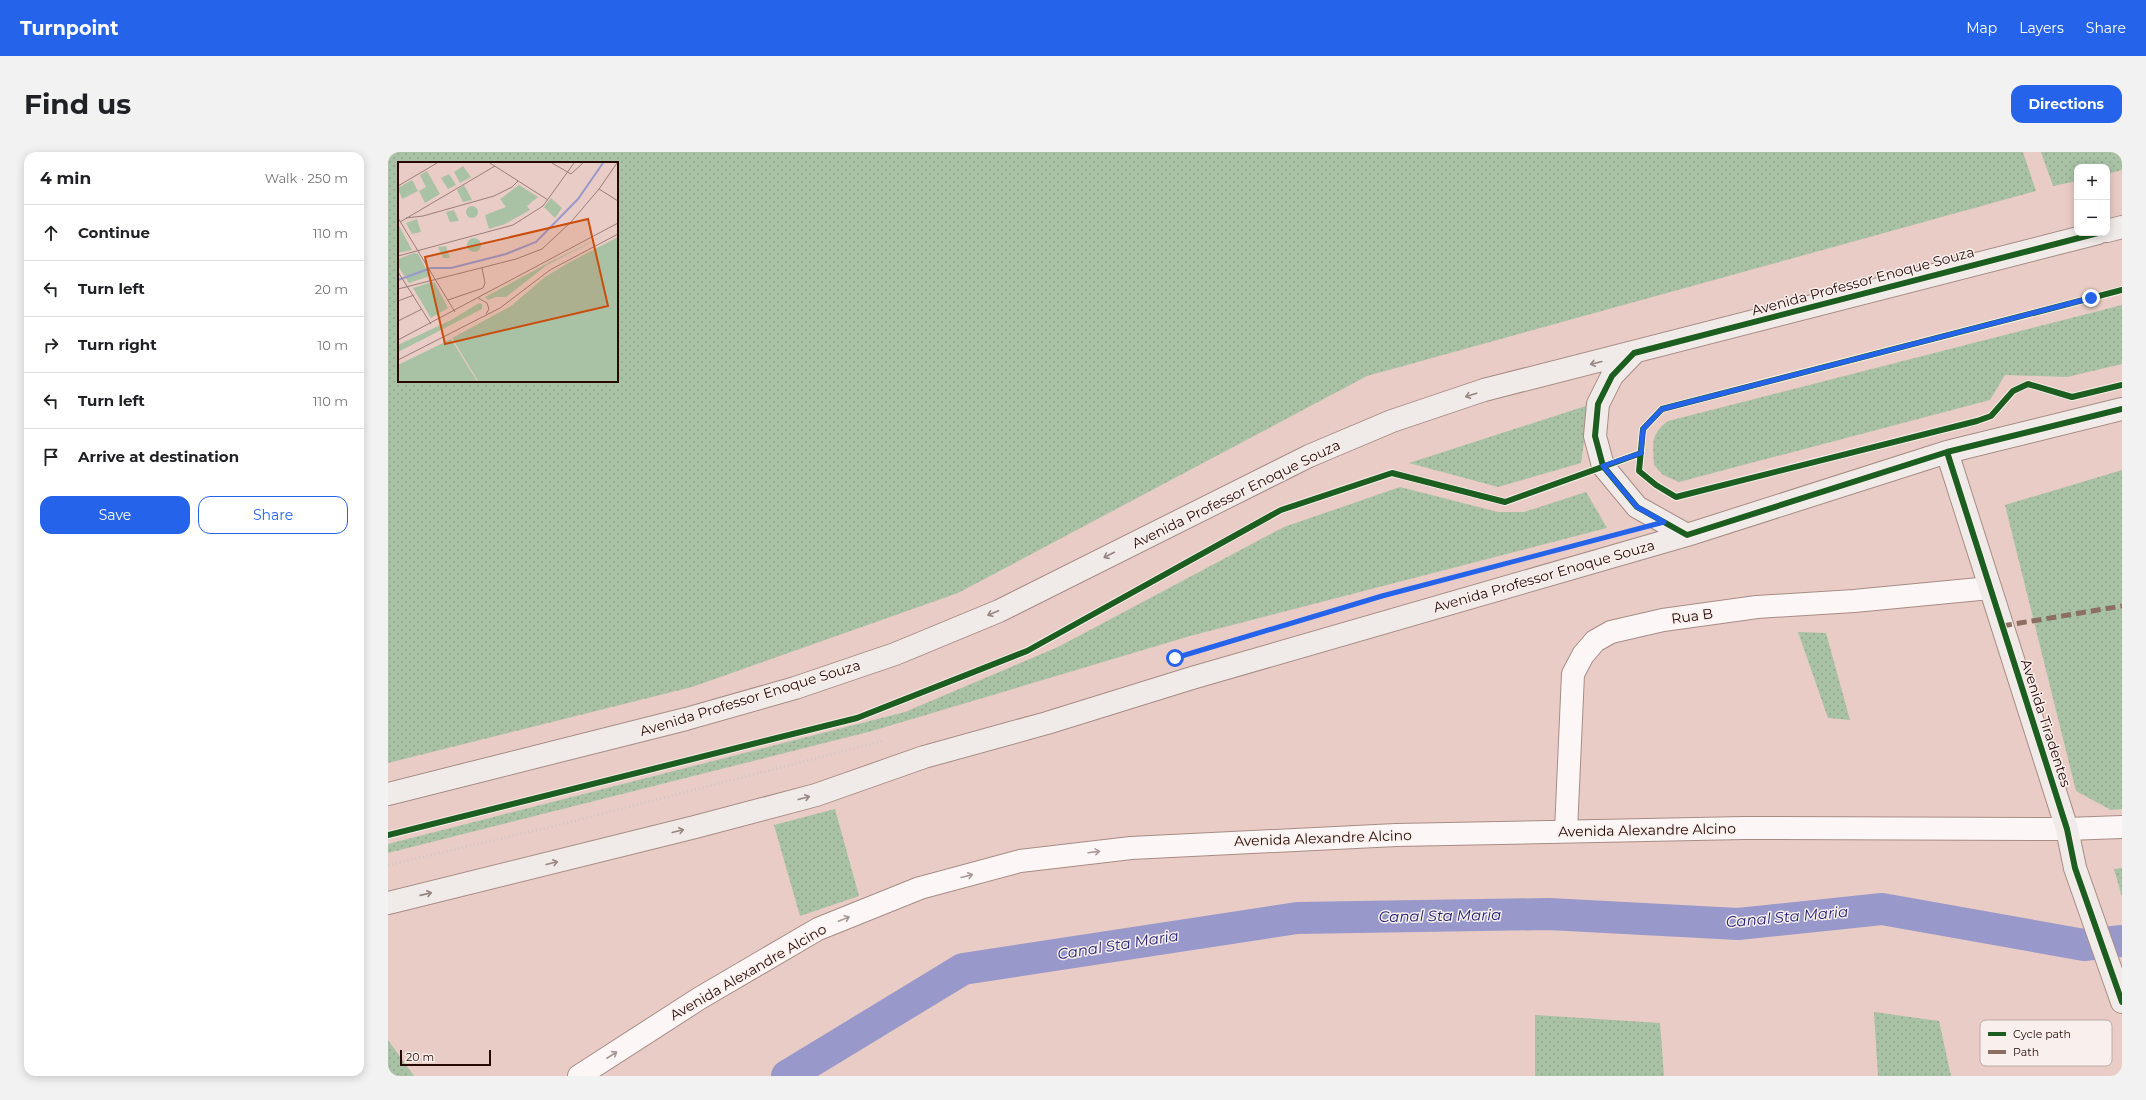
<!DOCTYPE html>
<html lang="en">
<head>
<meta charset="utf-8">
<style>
  :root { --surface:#fff; --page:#f2f2f2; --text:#202124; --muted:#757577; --line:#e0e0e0; --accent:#2563eb }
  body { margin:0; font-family:Montserrat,sans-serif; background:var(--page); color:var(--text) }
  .controls { position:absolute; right:12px; top:12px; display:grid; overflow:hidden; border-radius:8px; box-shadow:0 2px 10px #0003 }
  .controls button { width:36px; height:36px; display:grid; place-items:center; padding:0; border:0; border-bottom:1px solid var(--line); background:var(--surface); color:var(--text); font:20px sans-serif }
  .scale { position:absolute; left:12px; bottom:10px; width:91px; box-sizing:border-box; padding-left:4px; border:2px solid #270803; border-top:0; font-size:11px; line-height:14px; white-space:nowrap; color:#270803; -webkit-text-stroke:3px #f9f0ed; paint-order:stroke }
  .stop { position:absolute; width:12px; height:12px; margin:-9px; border:3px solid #2563eb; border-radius:50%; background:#fff }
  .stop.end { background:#2563eb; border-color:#fff; box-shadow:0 1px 4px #0008 }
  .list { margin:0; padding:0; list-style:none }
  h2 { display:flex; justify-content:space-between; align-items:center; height:52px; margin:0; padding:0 16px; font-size:17px }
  h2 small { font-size:13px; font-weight:400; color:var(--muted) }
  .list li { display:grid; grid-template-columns:26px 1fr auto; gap:12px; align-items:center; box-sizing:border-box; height:56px; padding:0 16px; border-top:1px solid var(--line) }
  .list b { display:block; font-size:15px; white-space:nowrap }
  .list em { font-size:13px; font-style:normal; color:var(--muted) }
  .actions { display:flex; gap:8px; padding:12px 16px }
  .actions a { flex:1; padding:9px 0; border:1px solid var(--accent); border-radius:12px; text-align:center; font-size:14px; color:var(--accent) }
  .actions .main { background:var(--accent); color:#fff }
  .icon { flex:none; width:22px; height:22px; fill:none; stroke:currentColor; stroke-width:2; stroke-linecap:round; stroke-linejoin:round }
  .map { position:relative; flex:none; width:1734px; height:924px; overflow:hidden; border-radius:12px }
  header { display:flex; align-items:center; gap:24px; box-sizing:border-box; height:56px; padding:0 20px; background:var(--accent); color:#fff }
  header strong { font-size:19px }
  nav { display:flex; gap:22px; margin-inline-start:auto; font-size:14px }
  .intro { display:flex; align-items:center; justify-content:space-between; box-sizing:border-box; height:96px; padding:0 24px }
  h1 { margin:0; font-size:28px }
  .button { padding:10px 18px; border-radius:12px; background:var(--accent); color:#fff; font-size:14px; font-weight:700 }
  main { display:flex; gap:24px; padding:0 24px }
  aside { flex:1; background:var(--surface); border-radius:12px; box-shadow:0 2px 10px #0003 }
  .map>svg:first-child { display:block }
</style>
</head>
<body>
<header>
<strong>Turnpoint</strong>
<nav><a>Map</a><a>Layers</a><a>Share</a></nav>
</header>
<div class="intro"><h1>Find us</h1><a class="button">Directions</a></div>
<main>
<aside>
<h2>4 min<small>Walk · 250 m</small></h2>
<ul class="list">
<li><svg class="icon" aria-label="ahead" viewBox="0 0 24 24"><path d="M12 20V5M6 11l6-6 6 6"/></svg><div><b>Continue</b></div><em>110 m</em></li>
<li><svg class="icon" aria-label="left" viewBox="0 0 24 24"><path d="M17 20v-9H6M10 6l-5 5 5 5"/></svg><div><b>Turn left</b></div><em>20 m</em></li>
<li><svg class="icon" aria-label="right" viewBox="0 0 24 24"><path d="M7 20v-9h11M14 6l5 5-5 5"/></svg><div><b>Turn right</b></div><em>10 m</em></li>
<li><svg class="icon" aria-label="left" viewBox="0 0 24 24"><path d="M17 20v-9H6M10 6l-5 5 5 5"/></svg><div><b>Turn left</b></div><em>110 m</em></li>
<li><svg class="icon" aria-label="arrive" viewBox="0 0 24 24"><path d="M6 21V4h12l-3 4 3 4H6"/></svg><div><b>Arrive at destination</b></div></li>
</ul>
<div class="actions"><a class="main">Save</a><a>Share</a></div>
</aside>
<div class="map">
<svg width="1734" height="924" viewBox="0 0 1734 924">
  <defs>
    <pattern id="grass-dots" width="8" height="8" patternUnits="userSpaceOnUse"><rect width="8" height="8" fill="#a9c2a6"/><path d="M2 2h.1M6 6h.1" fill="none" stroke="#91a58d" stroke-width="1.8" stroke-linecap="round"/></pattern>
  </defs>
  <rect width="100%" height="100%" fill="#e9ccc5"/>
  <!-- grass -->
  <path fill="url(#grass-dots)" fill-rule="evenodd" d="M0 0H1635L1648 39 979 224 570 441 304 535 0 611ZM11 11H229V229H11Z
    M1653 0H1734V18L1719 22V15H1689V29L1665 34Z
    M1734 153V212L1679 225 1617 223 1602 248 1291 330 1275 323 1266 313C1265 291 1262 283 1280 269Z
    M1201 253 1193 311 1110 335 1021 311Z
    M1734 318V657L1723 658 1688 639 1617 353Z
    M1012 335 1110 360H1136L1198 340 1219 376 802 484 484 579 0 701V692L517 560 670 495 896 375Z
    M1410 480 1438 481 1462 568 1440 566Z
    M447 657 471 744 412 764 386 673Z
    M1734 716V745L1726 717Z
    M1486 860 1551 869 1563 924H1490Z
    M1147 863 1272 871 1276 924H1147Z
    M0 888 26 924H0Z"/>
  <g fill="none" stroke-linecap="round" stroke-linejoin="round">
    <!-- canal -->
    <path stroke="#9899ca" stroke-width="32" d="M399 924 575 817 909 766 1161 762 1350 772 1494 757 1696 793 1734 789"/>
    <defs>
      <path id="street" d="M1178 679 1185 522 1195 503 1207 489 1223 480 1275 468 1369 455 1466 449 1602 436
        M191 924 312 846 430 777 532 736 632 709 743 696 1008 683 1356 676 1679 677 1734 675"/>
      <path id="secondary" d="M1719 79 1734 75
        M1246 201 1224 224 1210 252 1207 284 1215 314 1249 355 1299 383
        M1559 300 1679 677 1687 716 1734 850
        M0 642 298 567 407 536 507 502 611 459 921 304 1004 269 1096 238 1710 81
        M0 751 307 675 428 643 536 605 659 571 804 526 1299 383 1559 300 1734 257"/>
    </defs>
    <!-- street casing -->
    <use href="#street" stroke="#a78c85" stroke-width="24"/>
    <!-- secondary casing -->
    <use href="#secondary" stroke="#a78c85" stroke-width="24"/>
    <!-- path -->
    <path stroke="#d0c7c4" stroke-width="2.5" stroke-dasharray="1 3" stroke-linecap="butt" d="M0 713 179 671 494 589"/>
    <!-- street -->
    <use href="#street" stroke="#fcf7f6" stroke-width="22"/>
    <!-- secondary -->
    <use href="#secondary" stroke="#f0ebe8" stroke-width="22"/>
    <!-- quiet -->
    <path stroke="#8d6e63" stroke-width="5" stroke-dasharray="10 5" stroke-linecap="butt" d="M1614 474 1734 454"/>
    <defs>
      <path id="cycleway" d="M1710 81 1246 201 1224 224 1210 252 1207 284 1215 314 1249 355 1299 383 1559 300 1734 257
        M1734 138 1274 257 1255 277 1251 319 1268 333 1288 345 1589 269 1603 264 1625 239 1640 232 1684 245 1734 233
        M1559 300 1679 677 1687 716 1734 850
        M0 683 469 566 639 499 893 358 1004 321 1117 350 1253 301"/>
    </defs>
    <!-- cycleway casing -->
    <use href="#cycleway" stroke="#f9f0ed" stroke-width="8"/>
    <!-- cycleway -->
    <use href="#cycleway" stroke="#1b5e20" stroke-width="6"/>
  </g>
  <!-- one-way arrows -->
  <defs><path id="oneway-shaft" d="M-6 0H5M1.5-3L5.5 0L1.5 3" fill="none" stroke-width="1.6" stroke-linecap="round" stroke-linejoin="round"/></defs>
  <g stroke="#968581">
    <use href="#oneway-shaft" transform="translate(1208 211) rotate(166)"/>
    <use href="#oneway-shaft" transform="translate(1083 243) rotate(162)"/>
    <use href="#oneway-shaft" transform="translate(721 403) rotate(153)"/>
    <use href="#oneway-shaft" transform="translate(605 461) rotate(157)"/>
    <use href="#oneway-shaft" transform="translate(416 646) rotate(-15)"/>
    <use href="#oneway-shaft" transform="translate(290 679) rotate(-14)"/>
    <use href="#oneway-shaft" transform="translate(164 711) rotate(-14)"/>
    <use href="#oneway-shaft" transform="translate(38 742) rotate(-13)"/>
  </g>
  <g stroke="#a79795">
    <use href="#oneway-shaft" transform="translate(706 700) rotate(-7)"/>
    <use href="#oneway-shaft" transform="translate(579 724) rotate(-15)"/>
    <use href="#oneway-shaft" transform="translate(456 767) rotate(-22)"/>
    <use href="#oneway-shaft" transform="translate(224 903) rotate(-33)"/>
  </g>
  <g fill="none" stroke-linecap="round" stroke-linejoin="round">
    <!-- route -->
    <path stroke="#2563eb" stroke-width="5" d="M787 506 994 444 1276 370 1249 355 1215 314 1253 301 1255 277 1274 257 1703 146"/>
  </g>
  <g text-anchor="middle" stroke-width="3" stroke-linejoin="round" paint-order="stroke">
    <!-- street labels -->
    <g font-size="14" fill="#270803" stroke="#f9f0ed">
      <text transform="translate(1475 129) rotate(-15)" y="5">Avenida Professor Enoque Souza</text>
      <text transform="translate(848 342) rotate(-26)" y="5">Avenida Professor Enoque Souza</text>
      <text transform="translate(1156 424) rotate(-16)" y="5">Avenida Professor Enoque Souza</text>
      <text transform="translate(1304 464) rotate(-8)" y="5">Rua B</text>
      <text transform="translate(362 546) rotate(-17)" y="5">Avenida Professor Enoque Souza</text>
      <text transform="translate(1658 571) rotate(72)" y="5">Avenida Tiradentes</text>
      <text transform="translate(1259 678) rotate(-1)" y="5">Avenida Alexandre Alcino</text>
      <text transform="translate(935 686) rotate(-2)" y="5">Avenida Alexandre Alcino</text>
      <text transform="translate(360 820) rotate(-30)" y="5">Avenida Alexandre Alcino</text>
    </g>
    <!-- water labels -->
    <g font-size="15" font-style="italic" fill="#212176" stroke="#f9f0ed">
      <text transform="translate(1052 764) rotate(-1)" y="5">Canal Sta Maria</text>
      <text transform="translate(1399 765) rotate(-5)" y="5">Canal Sta Maria</text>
      <text transform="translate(730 793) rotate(-9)" y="5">Canal Sta Maria</text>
    </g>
  </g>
  <!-- overview -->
  <g transform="translate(10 10)">
    <rect width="220" height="220" fill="#e9ccc5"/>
    <path d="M65 4 73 15 62 21 56 10ZM29 9 42 32 27 41 21 29 28 25 22 13ZM51 12 58 23 50 27 43 16ZM14 18 20 29 4 37 0 26ZM66 23 74 38 65 40 59 28ZM121 23 140 35 129 44 132 48 107 62 91 67 87 53 108 45 102 37ZM153 36 164 46 157 56 146 45ZM68 50a6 6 0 1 1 12 0a6 6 0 1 1-12 0ZM56 48 61 59 52 60 48 50ZM19 57 23 70 14 72 8 61ZM0 62 14 88 0 91ZM213 70 149 103 108 135H98L90 138 87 135 152 100ZM220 75V219H80L54 176 113 144 147 115 170 101ZM69 83a7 7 0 1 1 14 0a7 7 0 1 1-14 0ZM48 84 52 96H45L40 85ZM16 91 20 92 32 114 11 121 0 104V97ZM34 120 37 121 50 146 33 156 15 126ZM81 141 84 142V147L0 190V183L53 158ZM53 177 79 219H0V203Z" fill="#a9c2a6"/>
    <path fill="none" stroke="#9899ca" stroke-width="2" d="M0 118 33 106H53L108 92 138 80 180 37 205 1"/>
    <path fill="none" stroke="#9b7e77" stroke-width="1" d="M92 1 150 38M154 1 173 12 185 1M0 24 39 1M201 27 220 39M0 56 57 150M8 56 25 54 96 34 114 25 120 19M2 60 97 4M0 94 115 63 145 44 176 1M0 110 33 162M0 127 118 97 144 87 173 60 201 27 219 1M80 136 89 141 91 147 88 152M50 138 85 126 87 121 84 106M0 139 16 133M0 159 24 147M0 178 220 61M0 198 102 146 152 108 220 72"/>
    <path fill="#cb4d0b" fill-opacity="0.15" stroke="#cb4d0b" stroke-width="2" d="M190 57 210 144 47 182 27 95Z"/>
    <rect width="220" height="220" fill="none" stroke="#270803" stroke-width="2"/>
  </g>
  <!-- legend -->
  <rect x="1592" y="868" width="132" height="46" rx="6" fill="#f9f0ed" stroke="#baaaa7" stroke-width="1"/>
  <rect x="1600" y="880" width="18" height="4" fill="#1b5e20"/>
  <rect x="1600" y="898" width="18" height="4" fill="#8d6e63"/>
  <g font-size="11" fill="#270803">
    <text x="1625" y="886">Cycle path</text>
    <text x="1625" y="904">Path</text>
  </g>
</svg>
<div class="controls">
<button>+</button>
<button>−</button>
</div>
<div class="scale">20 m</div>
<div class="stop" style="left:787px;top:506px"></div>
<div class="stop end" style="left:1703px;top:146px"></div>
</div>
</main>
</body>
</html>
